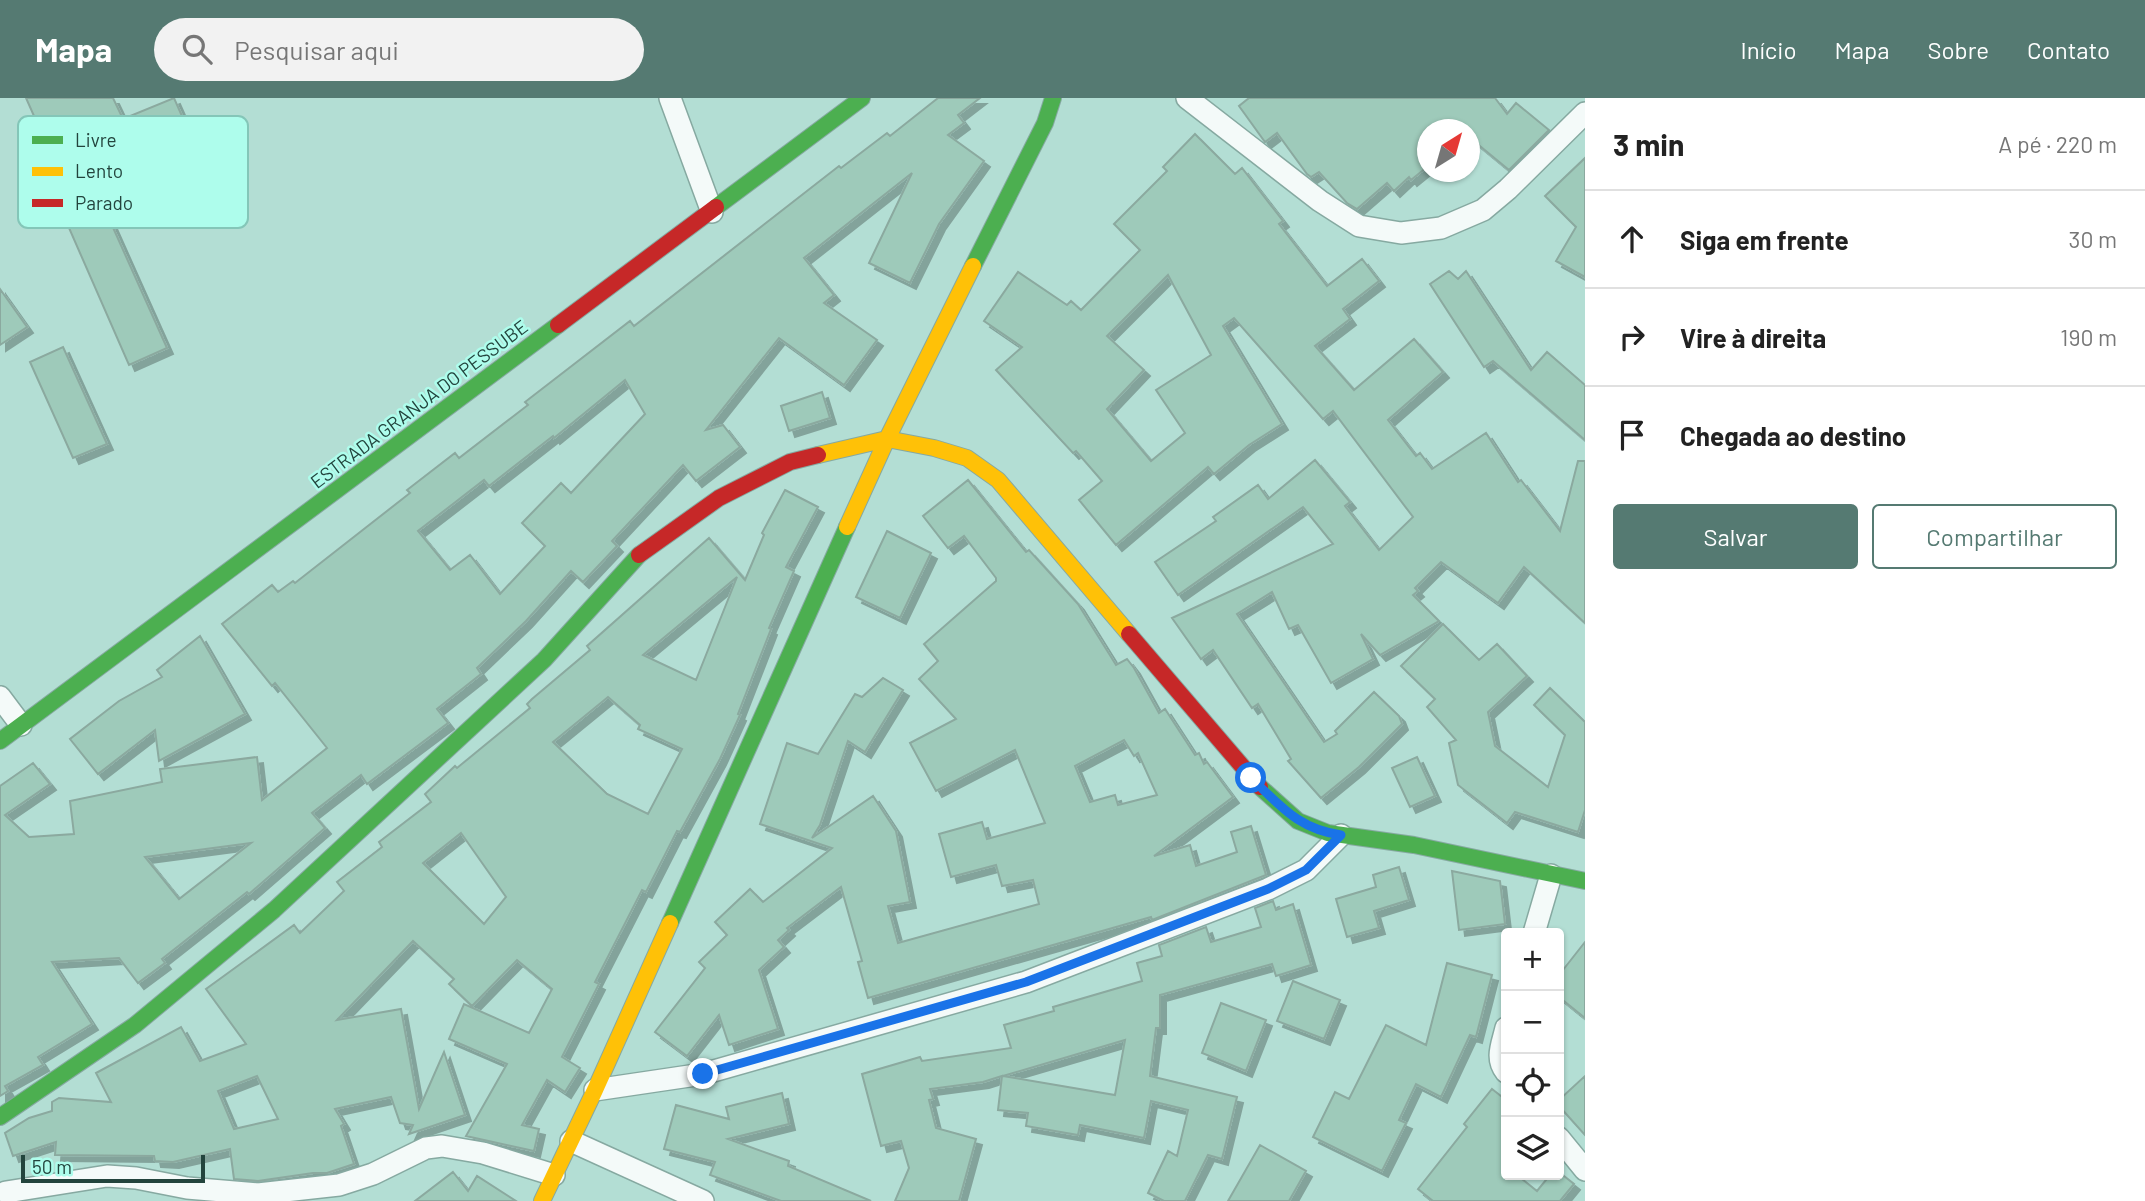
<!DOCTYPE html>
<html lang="pt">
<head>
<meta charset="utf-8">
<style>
  :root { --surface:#fff; --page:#f2f2f2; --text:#222; --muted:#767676; --line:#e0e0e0; --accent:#557a72 }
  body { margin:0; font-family:Barlow,sans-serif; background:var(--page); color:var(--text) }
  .controls { position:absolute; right:21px; bottom:21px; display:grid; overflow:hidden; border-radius:7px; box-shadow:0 2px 5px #0004 }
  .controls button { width:63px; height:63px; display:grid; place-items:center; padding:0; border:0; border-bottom:2px solid var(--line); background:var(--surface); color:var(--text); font:35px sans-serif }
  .compass { position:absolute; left:1417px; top:21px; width:63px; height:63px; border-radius:50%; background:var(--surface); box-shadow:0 2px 5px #0004; rotate:37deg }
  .scale { position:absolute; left:21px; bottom:18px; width:184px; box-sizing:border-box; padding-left:7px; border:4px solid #23443d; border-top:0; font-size:19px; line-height:24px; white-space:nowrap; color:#23443d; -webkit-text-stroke:5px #aefdec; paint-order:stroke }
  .stop { position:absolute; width:21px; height:21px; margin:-16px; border:5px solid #1a73e8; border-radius:50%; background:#fff }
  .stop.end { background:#1a73e8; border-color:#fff; box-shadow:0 2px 7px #0008 }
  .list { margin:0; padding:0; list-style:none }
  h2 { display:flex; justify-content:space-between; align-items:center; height:91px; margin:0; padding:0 28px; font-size:30px }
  h2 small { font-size:23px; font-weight:400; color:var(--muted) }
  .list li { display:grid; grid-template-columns:46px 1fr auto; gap:21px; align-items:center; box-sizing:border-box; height:98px; padding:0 28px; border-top:2px solid var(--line) }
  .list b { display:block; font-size:26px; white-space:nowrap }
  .list em { font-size:23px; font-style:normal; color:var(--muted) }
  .actions { display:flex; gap:14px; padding:21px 28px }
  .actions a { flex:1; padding:16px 0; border:2px solid var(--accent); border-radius:7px; text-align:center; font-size:24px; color:var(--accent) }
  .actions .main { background:var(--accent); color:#fff }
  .icon { flex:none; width:38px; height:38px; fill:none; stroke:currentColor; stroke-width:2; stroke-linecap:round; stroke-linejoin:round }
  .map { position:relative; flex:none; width:1585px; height:1103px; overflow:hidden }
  header { display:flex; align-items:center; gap:42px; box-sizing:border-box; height:98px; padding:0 35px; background:var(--accent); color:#fff }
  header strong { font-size:33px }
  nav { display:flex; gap:38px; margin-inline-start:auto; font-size:24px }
  .search { width:490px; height:63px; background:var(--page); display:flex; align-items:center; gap:18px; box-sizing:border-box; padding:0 24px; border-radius:38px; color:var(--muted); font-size:26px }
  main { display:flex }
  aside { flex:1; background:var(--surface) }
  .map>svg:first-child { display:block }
</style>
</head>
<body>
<header>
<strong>Mapa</strong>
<div class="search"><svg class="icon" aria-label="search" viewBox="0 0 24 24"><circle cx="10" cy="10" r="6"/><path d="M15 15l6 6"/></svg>Pesquisar aqui</div>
<nav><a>Início</a><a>Mapa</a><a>Sobre</a><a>Contato</a></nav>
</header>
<main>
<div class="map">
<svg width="1585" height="1103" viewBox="0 0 1585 1103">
  <defs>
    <filter id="shadow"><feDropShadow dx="6" dy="6" stdDeviation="0" flood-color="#0004"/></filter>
  </defs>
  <rect width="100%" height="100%" fill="#b3ded4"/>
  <!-- building -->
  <path fill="#9ecaba" stroke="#8ba99f" stroke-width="2" fill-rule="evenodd" filter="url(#shadow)" d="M26 0H113L123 21 174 0 201 61 102 105 167 250 129 267 38 59 50 54Z
    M938 0H980L958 17 964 25 948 37 984 63 939 126 910 185 869 165 912 75 804 160 834 197 824 205 877 242 844 287 779 240 706 332 723 327 740 349 696 383 683 367 612 443 617 448 583 484 571 473 526 523 477 570 481 576 437 611 448 625 367 686 361 677 312 715 325 730 249 796 247 794 162 861 165 865 138 885 119 860 52 864 92 926 38 959 43 967 5 988 8 993 0 998V688L33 665 50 686 5 717 29 739 74 736 70 703 162 684 160 671 257 659 262 702 327 650 275 585 272 588 222 526 272 487 278 494 293 483 295 485 410 395 407 392 455 355 459 360 528 307 525 304 630 223 634 228 839 68 841 70 887 35 890 38ZM625 282 645 316 571 395 561 385 522 425 545 448 500 496 470 457 450 472 418 433 484 382 489 388 553 338 554 340ZM251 745 179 801 145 759Z
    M1249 0H1495L1507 16 1516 5 1549 32 1509 72 1469 39V32H1427V69L1411 82 1409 79 1394 93 1387 85 1357 111 1347 105 1319 74 1311 79 1307 76 1277 35 1265 44 1239 8Z
    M1195 36 1235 76 1242 70 1283 123 1279 126 1327 188 1362 161 1379 183 1343 211 1350 221 1315 248 1354 292 1414 241 1443 274 1388 322 1416 358 1420 355 1432 371 1486 335 1518 384 1521 382 1560 433 1578 363H1585V525L1524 469 1498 505 1441 464 1415 490 1418 493 1413 497 1439 523 1380 557 1361 536 1373 561 1331 585 1298 527 1289 531 1272 494 1237 516 1324 644 1337 636 1335 633 1374 594 1399 618 1402 626 1359 669 1321 700 1288 663 1291 661 1258 606 1252 610 1213 552 1201 561 1172 520 1333 446 1303 409 1178 497 1155 464 1216 423 1213 419 1258 387 1268 401 1315 362 1350 404 1345 408 1379 452 1413 419 1333 313 1323 321 1234 220 1223 228 1282 326 1249 347 1214 376 1208 369 1116 447 1079 402 1102 383 1076 353 1073 355 996 272 1022 249 984 223 1018 174 1067 207 1071 203 1081 212 1140 152 1114 126 1167 73 1163 69ZM1168 177 1211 257 1156 292 1185 335 1151 363 1107 311 1144 272 1107 238Z
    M1585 60V179L1556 163 1576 129 1545 98Z
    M1449 173 1458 181 1466 173 1531 272 1547 254 1585 287V342L1493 263 1484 269 1430 186Z
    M0 191 27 229 0 247Z
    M63 249 107 346 73 360 30 264Z
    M822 294 830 320 789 333 781 308Z
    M968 382 1026 454 1029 452 1078 506 1116 567 1127 561 1134 570 1159 615 1165 611 1195 657 1199 655 1204 666 1207 664 1233 699 1154 758 1190 747 1196 768 1237 754 1231 734 1251 728 1266 777 1152 822 1151 819 868 900 858 864 862 863 841 789 787 830 789 832 778 842 784 849 759 872 778 931 729 947 719 917 687 958 655 934 705 870 699 864 727 837 715 824 750 791 763 804 832 750 760 726 787 645 818 656 855 596 862 599 883 580 903 592 865 654 848 643 820 727 812 740 873 698 896 733 910 804 888 808 898 845 1039 806 1033 782 1002 788 996 767 951 779 939 736 982 724 987 741 1045 725 1015 652 936 693 910 645 956 621 919 581 938 563 924 546 996 483V480L964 438 948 450 923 418ZM1124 642 1134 658 1138 655 1157 697 1118 707 1115 697 1090 704 1075 668Z
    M785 392 818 409 786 469 794 473 769 530 771 531 738 616 740 617 720 661 680 734 677 733 646 794 642 792 595 884 599 886 562 959 580 970 565 994 547 982 522 1027 539 1031 534 1053 466 1038 507 966 449 941 464 906 529 935 552 891 517 862 472 908 449 886 454 881 413 843 337 922 401 911 419 1011 444 954 465 1017 409 1036 413 1027 400 1025 391 999 335 1011 344 1026 341 1028 354 1066 327 1075H313L258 1083 234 1081 230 1051 173 1064 155 1063 154 1058 55 1057 56 1044 13 1058 5 1035 29 1020 52 1013V1004L59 1000 111 1004 96 975 181 929 200 963 246 946 206 891 294 827 300 835 344 793 337 784 382 749 379 744 431 704 425 696 455 668 457 670 530 610 527 606 532 601 590 552 587 548 709 440 745 482 764 437 762 435ZM737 479 696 582 643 557ZM608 599 640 627 638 631 682 651 648 716 607 696 553 644ZM461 735 506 799 484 826 423 765ZM257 978 278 1021 234 1031 218 993Z
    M887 433 931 455 900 520 856 499Z
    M1443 526 1479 562 1497 546 1527 578 1488 614 1495 648 1548 689 1565 637 1534 607 1550 590 1585 624V712L1578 734 1515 714 1507 725 1458 687 1449 645 1456 642 1427 609 1435 601 1401 568Z
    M200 538 245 616 159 663 155 632 98 676 70 641 119 603 162 579 157 572Z
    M1417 659 1435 698 1410 709 1392 670Z
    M1399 769 1409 802 1374 813 1379 830 1347 839 1336 801 1376 789 1373 777Z
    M1452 773 1500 783 1505 826 1459 832Z
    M1273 803 1276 812 1293 806 1311 867 1276 878 1272 866 1160 897V930H1156L1150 978 1237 999 1222 1061 1208 1057 1185 1103H1164L1148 1095 1168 1053 1177 1058 1188 1012 1151 1003 1144 1040 1080 1027 1078 1037 1026 1028 1028 1015 998 1012 1002 978 983 984 930 991 933 1001 929 1002 936 1030 976 1041 959 1103H895L909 1070 901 1043 881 1048 862 976 920 959 922 963 1011 950 1004 927 1054 913 1053 909 1142 883 1137 865 1162 858 1159 847 1206 829 1211 844 1261 829 1255 810ZM1125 942 1115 997 1003 978Z
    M1585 844V920L1559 899V877Z
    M1447 865 1492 877 1476 939 1470 937 1441 999 1416 986 1399 1022 1406 1025 1382 1073 1313 1039 1335 994 1349 1001 1386 927 1426 947Z
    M1293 883 1340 902 1324 941 1277 923Z
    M1221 905 1266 922 1246 973 1202 955Z
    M1585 978V1037L1559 1008V1002Z
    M1492 991 1506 1002V1077H1517L1537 1093 1550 1077H1559V1074L1574 1086 1560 1103H1433L1418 1091 1467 1029 1464 1026Z
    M782 995 789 1026 728 1041 789 1063 788 1068 871 1103H781L710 1077 715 1064 664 1051 676 1007 729 1021 726 1009Z
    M1260 1047 1306 1073 1289 1103H1228Z
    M453 1074 468 1093 477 1078 516 1103H415Z"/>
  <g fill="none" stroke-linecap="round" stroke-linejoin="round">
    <defs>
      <path id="street" d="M670 0 712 114
        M1187 0 1320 103 1359 128 1401 135 1441 130 1483 112 1508 91 1585 15
        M0 599 21 627
        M1534 835 1551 777
        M1506 930C1502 947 1495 960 1506 974
        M595 992 703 976 1026 884 1268 791 1306 772 1341 737
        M1559 1040 1585 1072
        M571 1043 703 1103
        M6 1094 107 1078 136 1080 187 1090 258 1096 339 1087 373 1076 426 1050 442 1048 483 1055 554 1077"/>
      <path id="fast" d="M716 109 862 0
        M973 168 1045 25 1053 0
        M0 643 558 227
        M1260 689 1298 723 1328 735 1414 747 1585 783
        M670 825 847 429
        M0 1019 135 927 274 812 544 562 639 457"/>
      <path id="slow" d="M818 357 887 341 934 350 967 360 998 382 1129 536
        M847 429 887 341 973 168
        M542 1103 595 992 670 825"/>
      <path id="jam" d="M558 227 716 109
        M639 457 719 400 790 364 818 357
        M1129 536 1260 689"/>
    </defs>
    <!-- street casing -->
    <use href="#street" stroke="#86a9a1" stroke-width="24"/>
    <!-- fast casing -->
    <use href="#fast" stroke="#86a9a1" stroke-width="18"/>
    <!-- slow casing -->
    <use href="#slow" stroke="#86a9a1" stroke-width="18"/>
    <!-- jam casing -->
    <use href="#jam" stroke="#86a9a1" stroke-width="18"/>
    <!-- street -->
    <use href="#street" stroke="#f4faf9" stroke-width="21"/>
    <!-- fast -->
    <use href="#fast" stroke="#4caf50" stroke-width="16"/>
    <!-- slow -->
    <use href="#slow" stroke="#ffc107" stroke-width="16"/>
    <!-- jam -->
    <use href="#jam" stroke="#c62828" stroke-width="16"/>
  </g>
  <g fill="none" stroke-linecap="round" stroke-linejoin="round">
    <!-- route -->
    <path stroke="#1a73e8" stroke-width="9" d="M703 976 1026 884 1268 791 1306 772 1341 737C1298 731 1281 708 1251 680"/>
  </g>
  <g text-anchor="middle" stroke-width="5" stroke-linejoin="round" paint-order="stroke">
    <!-- street labels -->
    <g font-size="19" fill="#23443d" stroke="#aefdec">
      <text transform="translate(419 306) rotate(-37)" y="7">ESTRADA GRANJA DO PESSUBE</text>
    </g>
  </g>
  <!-- legend -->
  <rect x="18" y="18" width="230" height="112" rx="10" fill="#aefdec" stroke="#84c6b8" stroke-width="2"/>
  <rect x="32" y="38" width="31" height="8" fill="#4caf50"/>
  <rect x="32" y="69" width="31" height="9" fill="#ffc107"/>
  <rect x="32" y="101" width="31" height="8" fill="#c62828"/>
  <g font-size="19" fill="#23443d">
    <text x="75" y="49">Livre</text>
    <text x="75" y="80">Lento</text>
    <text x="75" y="112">Parado</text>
  </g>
</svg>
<div class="controls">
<button>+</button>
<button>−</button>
<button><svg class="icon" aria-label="locate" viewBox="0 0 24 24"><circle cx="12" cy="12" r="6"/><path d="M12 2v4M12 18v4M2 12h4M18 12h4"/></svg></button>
<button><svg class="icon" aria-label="layers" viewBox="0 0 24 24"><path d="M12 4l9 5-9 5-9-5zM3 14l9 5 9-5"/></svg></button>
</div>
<svg class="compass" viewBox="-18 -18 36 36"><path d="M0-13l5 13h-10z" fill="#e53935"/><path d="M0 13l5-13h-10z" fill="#767676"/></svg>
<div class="scale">50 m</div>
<div class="stop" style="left:1251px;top:680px"></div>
<div class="stop end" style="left:703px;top:976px"></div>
</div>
<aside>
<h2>3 min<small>A pé · 220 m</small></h2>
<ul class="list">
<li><svg class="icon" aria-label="ahead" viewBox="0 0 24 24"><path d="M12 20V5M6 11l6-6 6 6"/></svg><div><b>Siga em frente</b></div><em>30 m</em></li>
<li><svg class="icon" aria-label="right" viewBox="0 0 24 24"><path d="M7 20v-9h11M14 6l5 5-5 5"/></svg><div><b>Vire à direita</b></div><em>190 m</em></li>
<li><svg class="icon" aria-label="arrive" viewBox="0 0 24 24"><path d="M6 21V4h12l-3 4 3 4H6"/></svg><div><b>Chegada ao destino</b></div></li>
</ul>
<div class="actions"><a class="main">Salvar</a><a>Compartilhar</a></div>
</aside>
</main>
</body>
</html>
